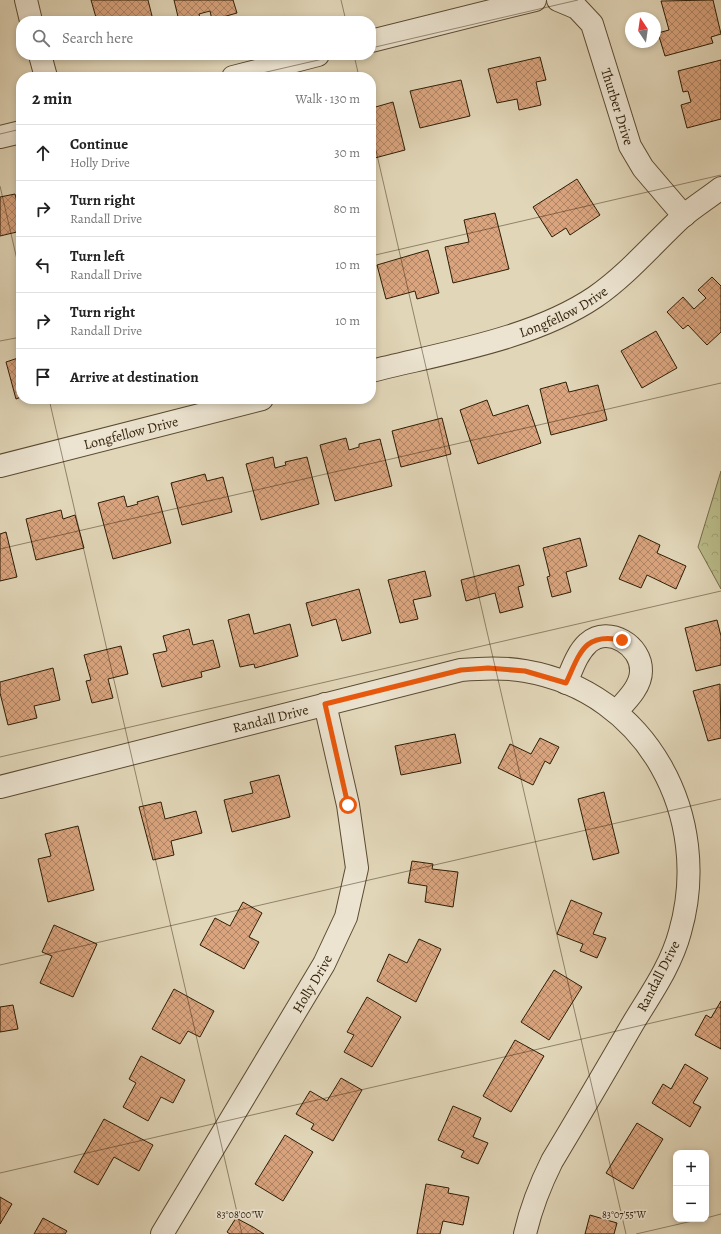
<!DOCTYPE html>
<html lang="en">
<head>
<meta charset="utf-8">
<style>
  :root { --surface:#fff; --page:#f2f2f2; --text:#222; --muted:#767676; --line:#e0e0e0 }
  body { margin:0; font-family:Alegreya,serif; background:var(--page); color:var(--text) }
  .controls { position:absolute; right:12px; bottom:12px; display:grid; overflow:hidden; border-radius:8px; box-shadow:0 2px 6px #0003 }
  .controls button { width:36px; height:36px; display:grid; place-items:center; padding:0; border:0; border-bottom:1px solid var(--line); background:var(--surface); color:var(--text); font:20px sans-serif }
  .compass { position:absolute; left:625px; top:12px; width:36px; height:36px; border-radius:50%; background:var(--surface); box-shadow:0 2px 6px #0003; rotate:347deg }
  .stop { position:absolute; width:12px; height:12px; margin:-9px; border:3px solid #ea580c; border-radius:50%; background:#fff }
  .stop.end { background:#ea580c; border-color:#fff; box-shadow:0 1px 4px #0008 }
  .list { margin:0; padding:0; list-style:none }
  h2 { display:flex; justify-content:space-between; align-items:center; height:52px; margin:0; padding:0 16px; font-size:17px }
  h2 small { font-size:13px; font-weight:400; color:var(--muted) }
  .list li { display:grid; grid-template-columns:26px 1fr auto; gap:12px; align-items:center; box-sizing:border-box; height:56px; padding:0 16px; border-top:1px solid var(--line) }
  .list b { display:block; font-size:15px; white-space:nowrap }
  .list p { margin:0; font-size:13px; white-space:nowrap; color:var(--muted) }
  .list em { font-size:13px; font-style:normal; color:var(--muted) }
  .icon { flex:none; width:22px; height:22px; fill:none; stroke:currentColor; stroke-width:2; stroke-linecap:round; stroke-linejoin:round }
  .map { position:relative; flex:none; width:721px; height:1234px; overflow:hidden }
  .search { position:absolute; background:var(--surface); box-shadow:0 2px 6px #0003; left:16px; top:16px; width:360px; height:44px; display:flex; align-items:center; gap:10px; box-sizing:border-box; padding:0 14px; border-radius:16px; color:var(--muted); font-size:15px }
  .panel { position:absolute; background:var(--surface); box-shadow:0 2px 6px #0003; left:16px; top:72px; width:360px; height:332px; border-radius:16px }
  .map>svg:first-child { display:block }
</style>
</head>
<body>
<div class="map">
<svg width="721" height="1234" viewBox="0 0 721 1234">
  <defs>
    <pattern id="forest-crowns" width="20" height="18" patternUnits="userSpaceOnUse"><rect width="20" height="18" fill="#babc8a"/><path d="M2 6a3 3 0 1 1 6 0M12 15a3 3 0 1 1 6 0" fill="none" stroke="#a0a176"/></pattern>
    <pattern id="building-cross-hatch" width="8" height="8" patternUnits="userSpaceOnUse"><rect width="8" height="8" fill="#d9a47e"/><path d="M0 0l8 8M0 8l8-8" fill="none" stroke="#b08565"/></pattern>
  </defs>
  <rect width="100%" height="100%" fill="#e1d6b8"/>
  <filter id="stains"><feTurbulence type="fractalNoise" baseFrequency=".005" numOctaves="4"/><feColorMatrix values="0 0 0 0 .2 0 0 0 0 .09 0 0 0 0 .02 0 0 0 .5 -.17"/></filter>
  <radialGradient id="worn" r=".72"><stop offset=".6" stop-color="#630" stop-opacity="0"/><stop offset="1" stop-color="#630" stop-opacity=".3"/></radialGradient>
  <!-- forest -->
  <path fill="url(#forest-crowns)" stroke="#746c48" d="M721 471V589L698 547Z"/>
  <!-- building -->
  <path fill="url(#building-cross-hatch)" stroke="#2e1d06" d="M91 0H148L153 20 97 21Z
    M174 0H233L237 13 212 20 210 11 199 14 200 18 179 21Z
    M713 0 721 34 711 37 713 43 665 56 658 33 669 30 661 1Z
    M540 57 546 80 536 82 541 105 519 110 517 99 497 103 488 69Z
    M721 60V119L687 128 681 105 691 102 688 91 683 92 678 71Z
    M461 80 470 116 420 128 410 91Z
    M393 102 405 150 371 159 372 108Z
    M577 179 600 215 570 235 566 228 552 237 533 207Z
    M15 194 21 218V231L0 236V197Z
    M495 213 509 269 453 283 445 247 469 242 464 220Z
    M428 250 439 293 417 299 415 291 386 299 377 265Z
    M712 277 721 286V332L707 345 688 325 683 329 667 312 683 297 694 309 706 298 698 290Z
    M656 331 677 368 642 388 621 351Z
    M21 357V397L16 399 6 362Z
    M566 382 569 392 598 385 607 420 551 435 540 389Z
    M487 400 493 416 528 405 541 443 478 464 460 410Z
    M442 418 451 454 401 467 392 431Z
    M346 438 349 450 359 447V444L380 439 392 486 335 501 320 445Z
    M273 457 275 468 286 465 285 462 307 457 319 504 261 520 246 464Z
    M205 474 207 481 223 477 232 512 182 525 171 483Z
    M124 496 127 507 138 504 137 502 158 496 171 543 113 559 98 503Z
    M61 510 63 519 75 515 84 548 36 560 26 519Z
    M6 532 17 577 0 581V534Z
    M639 535 660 545 657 553 686 566 676 589 647 575 641 588 619 579Z
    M580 538 587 566 566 572 571 592 552 597 547 577 550 576 543 548Z
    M519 565 524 585 518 587 523 607 500 613 495 593 466 601 461 580Z
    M425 571 431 596 413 600 418 619 400 623 388 580Z
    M359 589 371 633 342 641 336 619 312 626 306 603Z
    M249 614 254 634 290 624 298 656 255 668 254 664 240 667 228 620Z
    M717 620 721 636V665L696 671 685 628Z
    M189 629 193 645 213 640 220 667 201 672 202 677 162 687 153 654 167 651 163 636Z
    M121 646 128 674 108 679 113 698 92 703 86 681 91 680 84 655Z
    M53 668 60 700 34 706 37 718 8 725 0 693V682Z
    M720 684 721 738 708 741 693 691Z
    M455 734 461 763 401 775 395 746Z
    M540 738 559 747 550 764 545 761 533 785 498 768 510 744 531 754Z
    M279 775 290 817 232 832 224 800 253 793 250 782Z
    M604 792 619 853 593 860 578 799Z
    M161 802 165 819 196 811 202 833 171 841 174 855 153 860 139 807Z
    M78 826 94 890 48 902 38 859 51 856 45 834Z
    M412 861 433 864 432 869 458 872 453 907 425 902 427 886 408 883Z
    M571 900 602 913 593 934 606 938 597 958 580 951 583 944 557 934Z
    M243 902 262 913 249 937 259 942 244 969 200 945 215 918 230 926Z
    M54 925 97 944 73 997 40 983 52 956 42 952Z
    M419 939 441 949 416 1002 377 981 389 954 407 963Z
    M554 970 582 987 549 1040 521 1022Z
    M174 989 214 1011 200 1037 188 1031 180 1044 152 1029Z
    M367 997 401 1017 372 1067 344 1052 354 1035 347 1032Z
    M721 1001V1049L695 1035 706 1015 711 1018Z
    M13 1005 18 1029 0 1032V1007Z
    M515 1040 544 1056 511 1112 483 1096Z
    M141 1056 185 1080 173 1103 161 1097 148 1121 123 1107 136 1083 129 1079Z
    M685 1064 708 1078 693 1103 701 1107 690 1127 652 1103 663 1084 671 1089Z
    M341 1078 362 1090 333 1141 311 1129 314 1124 296 1114 310 1091 327 1101Z
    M453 1106 481 1118 473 1137 488 1143 478 1164 461 1157 464 1151 438 1140Z
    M104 1119 153 1145 139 1171 114 1157 98 1185 74 1172Z
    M637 1123 663 1139 633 1189 606 1173Z
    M285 1135 313 1152 283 1201 255 1184Z
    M426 1184 449 1188 448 1193 469 1197 463 1225 443 1221 440 1234H417Z
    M0 1197 12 1204 0 1224Z
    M590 1215 617 1223 614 1234H585Z
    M43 1218 67 1231 65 1234H34Z
    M236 1218 253 1227 264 1234H230L227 1232Z"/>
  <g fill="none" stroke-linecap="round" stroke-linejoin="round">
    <defs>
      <g id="minor">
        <path d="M26 0 31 21"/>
        <path id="s1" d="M558 0 577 8 592 24 630 146 643 168 684 216"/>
        <path d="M371 41 535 0"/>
        <path d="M40 55 46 77"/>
        <path d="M233 77 318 55"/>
        <path d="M0 137 21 132"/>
        <path id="s2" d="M371 371C443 353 533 339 595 297 627 275 653 244 682 217 694 207 708 198 721 188"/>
        <path id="s3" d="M0 466 262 399"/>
        <path d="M566 683C572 669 577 653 588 643 609 625 642 646 641 671 641 687 626 701 616 712"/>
        <path id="s4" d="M0 787 461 670C483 668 504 667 525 671 648 692 713 817 680 932 671 966 650 995 632 1025 606 1070 579 1116 552 1161 540 1185 531 1208 525 1234"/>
        <path id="s5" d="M162 1234 324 964 346 917 357 868 348 805 325 704"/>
      </g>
    </defs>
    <!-- minor casing -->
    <use href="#minor" stroke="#5b4b32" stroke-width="24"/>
    <!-- minor -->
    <use href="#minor" stroke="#ece4d1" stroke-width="22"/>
  </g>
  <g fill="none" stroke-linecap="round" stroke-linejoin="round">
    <!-- route -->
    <path stroke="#ea580c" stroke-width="5" d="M348 805 325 704 461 670 488 668 525 671 566 683C580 653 584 632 622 640"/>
  </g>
  <!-- ticks -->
  <path fill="none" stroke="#2e1d06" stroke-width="1" stroke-opacity="0.45" d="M341 0 346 21M371 48 578 0M354 55 359 77M245 77 340 55M371 129 626 1234M0 134 21 129M0 186 21 277M371 256 721 175M0 341 21 337M49 399 242 1234M0 549 721 383M0 757 721 591M0 965 721 799M0 1173 721 1007M706 1218 721 1214M636 1234 701 1219"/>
  <g text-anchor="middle" stroke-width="3.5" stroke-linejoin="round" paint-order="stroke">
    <!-- street labels -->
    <g font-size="14" fill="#2e1d06" stroke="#ece4d1">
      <text dy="5" stroke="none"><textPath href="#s1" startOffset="129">Thurber Drive</textPath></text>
      <text dy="5" stroke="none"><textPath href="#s2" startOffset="202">Longfellow Drive</textPath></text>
      <text dy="5" stroke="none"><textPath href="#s3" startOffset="135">Longfellow Drive</textPath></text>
      <text dy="5" stroke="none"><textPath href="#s4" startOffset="279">Randall Drive</textPath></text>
      <text transform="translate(658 976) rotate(-63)" y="5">Randall Drive</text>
      <text dy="5" stroke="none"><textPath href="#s5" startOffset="292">Holly Drive</textPath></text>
    </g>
  </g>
  <g font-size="10" text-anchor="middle" fill="#2e1d06" stroke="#ece4d1" stroke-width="3.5" stroke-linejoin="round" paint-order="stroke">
    <text x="240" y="1218">83°08'00"W</text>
    <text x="624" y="1218">83°07'55"W</text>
  </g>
  <rect width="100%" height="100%" filter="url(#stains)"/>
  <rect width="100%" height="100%" fill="url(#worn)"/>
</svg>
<div class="controls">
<button>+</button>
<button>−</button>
</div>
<svg class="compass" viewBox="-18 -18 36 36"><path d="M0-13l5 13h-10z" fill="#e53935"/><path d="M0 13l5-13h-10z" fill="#767676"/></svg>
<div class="stop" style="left:348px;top:805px"></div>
<div class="stop end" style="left:622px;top:640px"></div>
<div class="search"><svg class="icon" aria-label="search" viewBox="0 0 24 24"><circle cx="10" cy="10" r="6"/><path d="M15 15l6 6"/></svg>Search here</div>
<section class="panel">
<h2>2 min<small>Walk · 130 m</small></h2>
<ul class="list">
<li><svg class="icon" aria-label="ahead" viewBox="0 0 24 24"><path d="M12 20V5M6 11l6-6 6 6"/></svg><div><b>Continue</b><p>Holly Drive</p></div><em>30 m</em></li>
<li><svg class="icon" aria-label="right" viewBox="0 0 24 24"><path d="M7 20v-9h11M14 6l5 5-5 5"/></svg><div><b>Turn right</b><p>Randall Drive</p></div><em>80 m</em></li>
<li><svg class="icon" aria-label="left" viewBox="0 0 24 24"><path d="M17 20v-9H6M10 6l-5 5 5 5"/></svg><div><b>Turn left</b><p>Randall Drive</p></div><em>10 m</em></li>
<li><svg class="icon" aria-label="right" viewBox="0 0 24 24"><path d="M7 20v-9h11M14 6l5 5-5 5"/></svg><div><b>Turn right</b><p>Randall Drive</p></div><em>10 m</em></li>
<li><svg class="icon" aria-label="arrive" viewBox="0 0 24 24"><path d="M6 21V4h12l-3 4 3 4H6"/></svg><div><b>Arrive at destination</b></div></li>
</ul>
</section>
</div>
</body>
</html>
